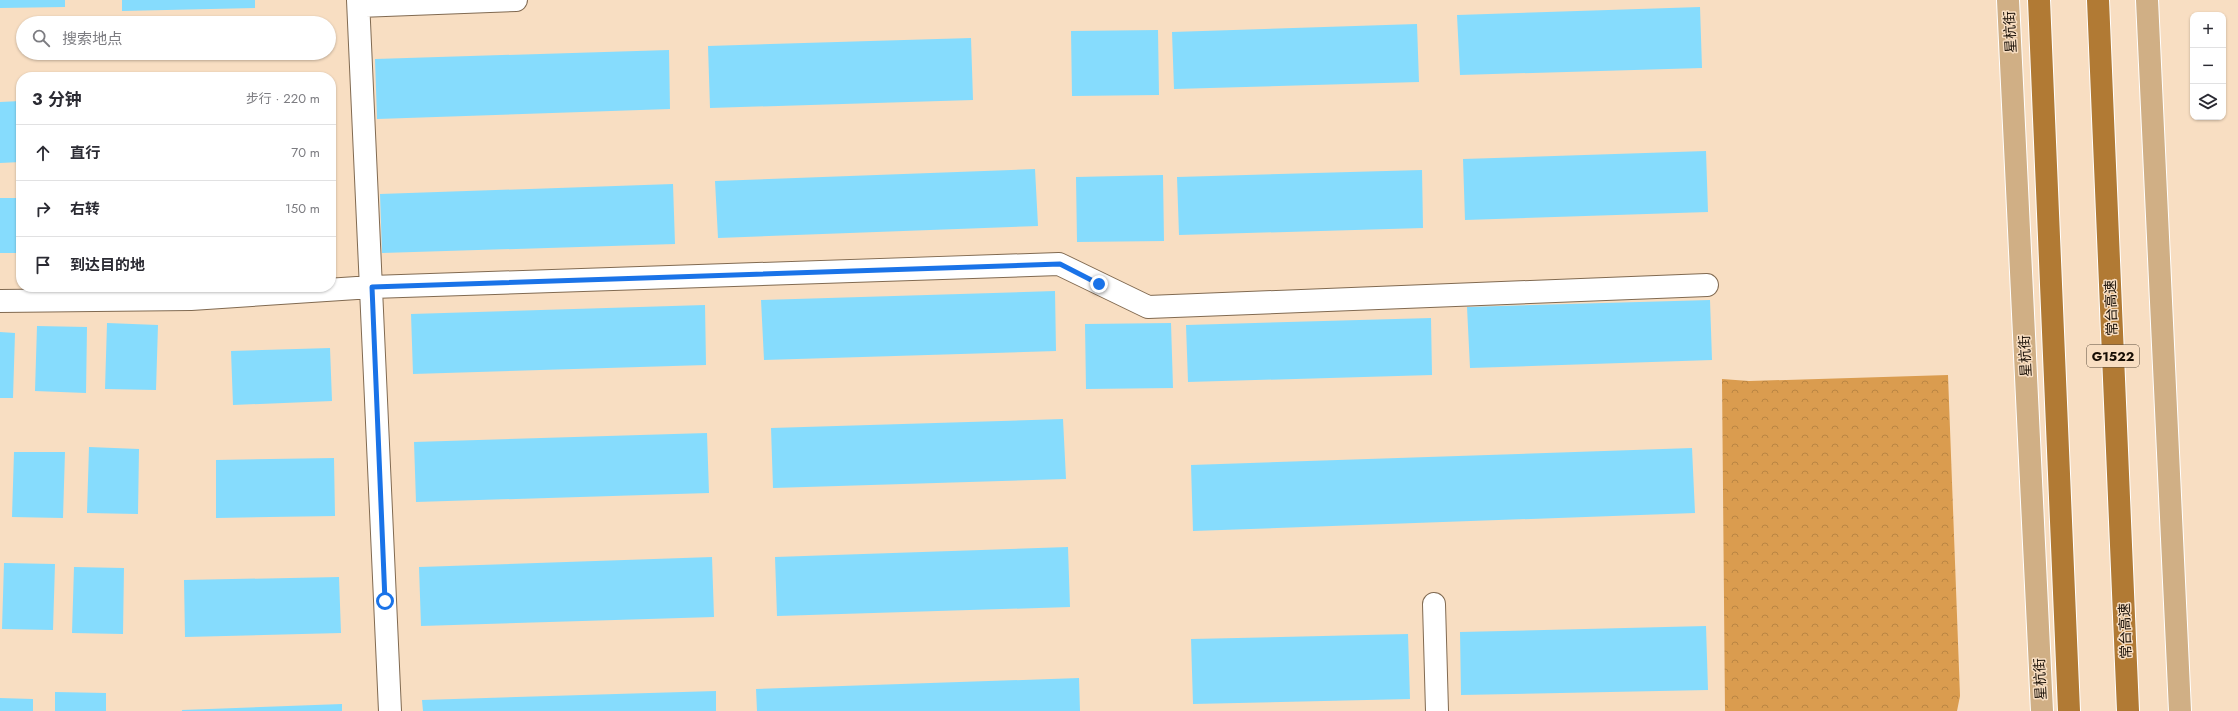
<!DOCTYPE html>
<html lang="zh">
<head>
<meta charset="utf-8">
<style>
  :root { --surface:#fff; --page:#f7f7f7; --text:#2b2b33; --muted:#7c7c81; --line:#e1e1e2 }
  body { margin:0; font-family:Jost,"Noto Sans SC",sans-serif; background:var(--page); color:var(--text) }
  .controls { position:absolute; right:12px; top:12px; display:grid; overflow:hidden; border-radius:8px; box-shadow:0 1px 3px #0004 }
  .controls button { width:36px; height:36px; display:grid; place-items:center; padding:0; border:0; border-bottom:1px solid var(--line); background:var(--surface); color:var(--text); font:20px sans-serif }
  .stop { position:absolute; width:12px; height:12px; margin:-9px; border:3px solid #1a73e8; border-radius:50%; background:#fff }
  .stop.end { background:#1a73e8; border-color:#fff; box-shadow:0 1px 4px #0008 }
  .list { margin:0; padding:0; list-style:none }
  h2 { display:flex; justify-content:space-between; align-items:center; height:52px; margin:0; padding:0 16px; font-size:17px }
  h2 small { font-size:13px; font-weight:400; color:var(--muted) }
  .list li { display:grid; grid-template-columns:26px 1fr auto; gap:12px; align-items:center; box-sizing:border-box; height:56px; padding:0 16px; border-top:1px solid var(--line) }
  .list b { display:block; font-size:15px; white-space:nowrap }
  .list em { font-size:13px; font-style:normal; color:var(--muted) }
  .icon { flex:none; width:22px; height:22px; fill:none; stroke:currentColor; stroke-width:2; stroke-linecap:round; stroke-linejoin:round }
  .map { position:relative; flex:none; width:2238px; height:711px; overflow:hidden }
  .search { position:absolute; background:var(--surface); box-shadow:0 1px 3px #0004; left:16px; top:16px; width:320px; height:44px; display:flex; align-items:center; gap:10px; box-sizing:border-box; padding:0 14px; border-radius:22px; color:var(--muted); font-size:15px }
  .panel { position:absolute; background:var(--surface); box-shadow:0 1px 3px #0004; left:16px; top:72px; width:320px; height:220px; border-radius:16px }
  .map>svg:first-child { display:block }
</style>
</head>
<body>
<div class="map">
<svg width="2238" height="711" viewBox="0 0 2238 711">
  <defs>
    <pattern id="forest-crowns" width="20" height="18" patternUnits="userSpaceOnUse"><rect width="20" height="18" fill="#da9c4f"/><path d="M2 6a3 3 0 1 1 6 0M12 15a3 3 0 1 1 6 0" fill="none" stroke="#ba8543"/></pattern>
  </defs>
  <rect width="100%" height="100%" fill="#f8dec2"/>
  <!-- forest -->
  <path fill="url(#forest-crowns)" d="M1948 375 1960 696 1957 711H1725L1722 379 1749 381Z"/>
  <!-- building -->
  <path fill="#86dcfd" d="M0 0H65V7L0 8Z
    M122 0H255V8L122 11Z
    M1700 7 1702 68 1460 75 1457 15Z
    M1417 24 1419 82 1174 89 1172 32Z
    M1158 30 1159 95 1072 96 1071 31Z
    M971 38 973 100 710 108 708 46Z
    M669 50 670 109 377 119 375 59Z
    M21 101V162L0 163V102Z
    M1706 151 1708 212 1465 220 1463 159Z
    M1035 169 1038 226 718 238 715 181Z
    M1422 170 1423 228 1179 235 1177 177Z
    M1163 175 1164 241 1077 242 1076 177Z
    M673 184 675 244 382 253 380 194Z
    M0 198H21V253H0Z
    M1055 291 1056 351 764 360 761 300Z
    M1710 300 1712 360 1470 368 1467 307Z
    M705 305 706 365 413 374 411 314Z
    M1431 318 1432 375 1188 382 1186 325Z
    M107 323 158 325 156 390 105 389Z
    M1171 323 1173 388 1086 389 1085 324Z
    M37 326 87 327 86 393 35 391Z
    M0 332 15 333 13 398H0Z
    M330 348 332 401 233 405 231 351Z
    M1063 419 1066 479 773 488 771 428Z
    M707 433 709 493 416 502 414 442Z
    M89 447 139 449 138 514 87 513Z
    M1692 448 1695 513 1193 531 1191 465Z
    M14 452H65L63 518 12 517Z
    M334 458 335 516 216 518V460Z
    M1068 547 1070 607 777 616 775 557Z
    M712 557 714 617 421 626 419 567Z
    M4 563 55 564 53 630 2 629Z
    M74 567 124 568 123 634 72 633Z
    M339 577 341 633 185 637 184 580Z
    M1706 626 1708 690 1461 695 1460 632Z
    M1408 634 1410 699 1193 704 1191 639Z
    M1079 678 1080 711H757L756 689Z
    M716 691V711H423L422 700Z
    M55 692 106 693V711H55Z
    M0 698 33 699V711H0Z
    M342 704V711H182V710Z"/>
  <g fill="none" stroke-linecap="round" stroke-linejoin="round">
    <defs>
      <path id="minor" d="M358 0 390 711
        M359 6 516 0
        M0 301 191 299 372 287 1059 264 1148 307 1707 285
        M1434 604 1437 711"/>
      <path id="major" d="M2008 0 2042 711
        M2147 0 2180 711"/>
      <path id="highway" d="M2039 0 2069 711
        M2098 0 2128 711"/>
    </defs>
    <!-- minor casing -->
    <use href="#minor" stroke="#816a51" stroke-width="24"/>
    <!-- major casing -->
    <use href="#major" stroke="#fff" stroke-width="24"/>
    <!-- highway casing -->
    <use href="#highway" stroke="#fff" stroke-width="24"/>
    <!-- minor -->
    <use href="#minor" stroke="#fff" stroke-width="22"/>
    <!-- major -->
    <use href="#major" stroke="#d0af85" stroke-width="22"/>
    <!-- highway -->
    <use href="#highway" stroke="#b17a34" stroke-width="22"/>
  </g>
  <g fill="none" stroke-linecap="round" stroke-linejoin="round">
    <!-- route -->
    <path stroke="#1a73e8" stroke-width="5" d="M385 601 372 287 1060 264 1099 284"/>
  </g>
  <g text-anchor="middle" stroke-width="3" stroke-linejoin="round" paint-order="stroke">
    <!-- shield labels -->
    <rect fill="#f8dec2" stroke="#5a4c3d" stroke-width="1" x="2087" y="345" width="52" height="22" rx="3"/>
    <g font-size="13" font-weight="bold" fill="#160d04">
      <text x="2113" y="361">G1522</text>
    </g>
    <!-- street labels -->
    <g font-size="14" fill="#160d04" stroke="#f8dec2">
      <text transform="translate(2010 32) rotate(-93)" y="5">星杭街</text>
      <text transform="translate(2111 308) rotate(-92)" y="5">常台高速</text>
      <text transform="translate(2025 356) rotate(-93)" y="5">星杭街</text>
      <text transform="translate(2125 631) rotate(-92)" y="5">常台高速</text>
      <text transform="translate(2040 679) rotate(-93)" y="5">星杭街</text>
    </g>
  </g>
</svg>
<div class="controls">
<button>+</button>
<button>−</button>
<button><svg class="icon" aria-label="layers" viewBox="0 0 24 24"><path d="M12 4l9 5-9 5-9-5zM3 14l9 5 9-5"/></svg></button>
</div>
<div class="stop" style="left:385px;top:601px"></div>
<div class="stop end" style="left:1099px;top:284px"></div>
<div class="search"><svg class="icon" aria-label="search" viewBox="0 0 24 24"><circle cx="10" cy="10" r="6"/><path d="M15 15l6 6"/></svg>搜索地点</div>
<section class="panel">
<h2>3 分钟<small>步行 · 220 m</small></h2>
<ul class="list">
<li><svg class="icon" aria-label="ahead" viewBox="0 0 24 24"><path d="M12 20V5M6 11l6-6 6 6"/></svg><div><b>直行</b></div><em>70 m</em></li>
<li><svg class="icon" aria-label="right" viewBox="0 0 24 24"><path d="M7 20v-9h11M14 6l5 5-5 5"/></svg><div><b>右转</b></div><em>150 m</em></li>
<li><svg class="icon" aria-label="arrive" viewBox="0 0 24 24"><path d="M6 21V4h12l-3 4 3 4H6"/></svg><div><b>到达目的地</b></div></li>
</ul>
</section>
</div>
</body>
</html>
